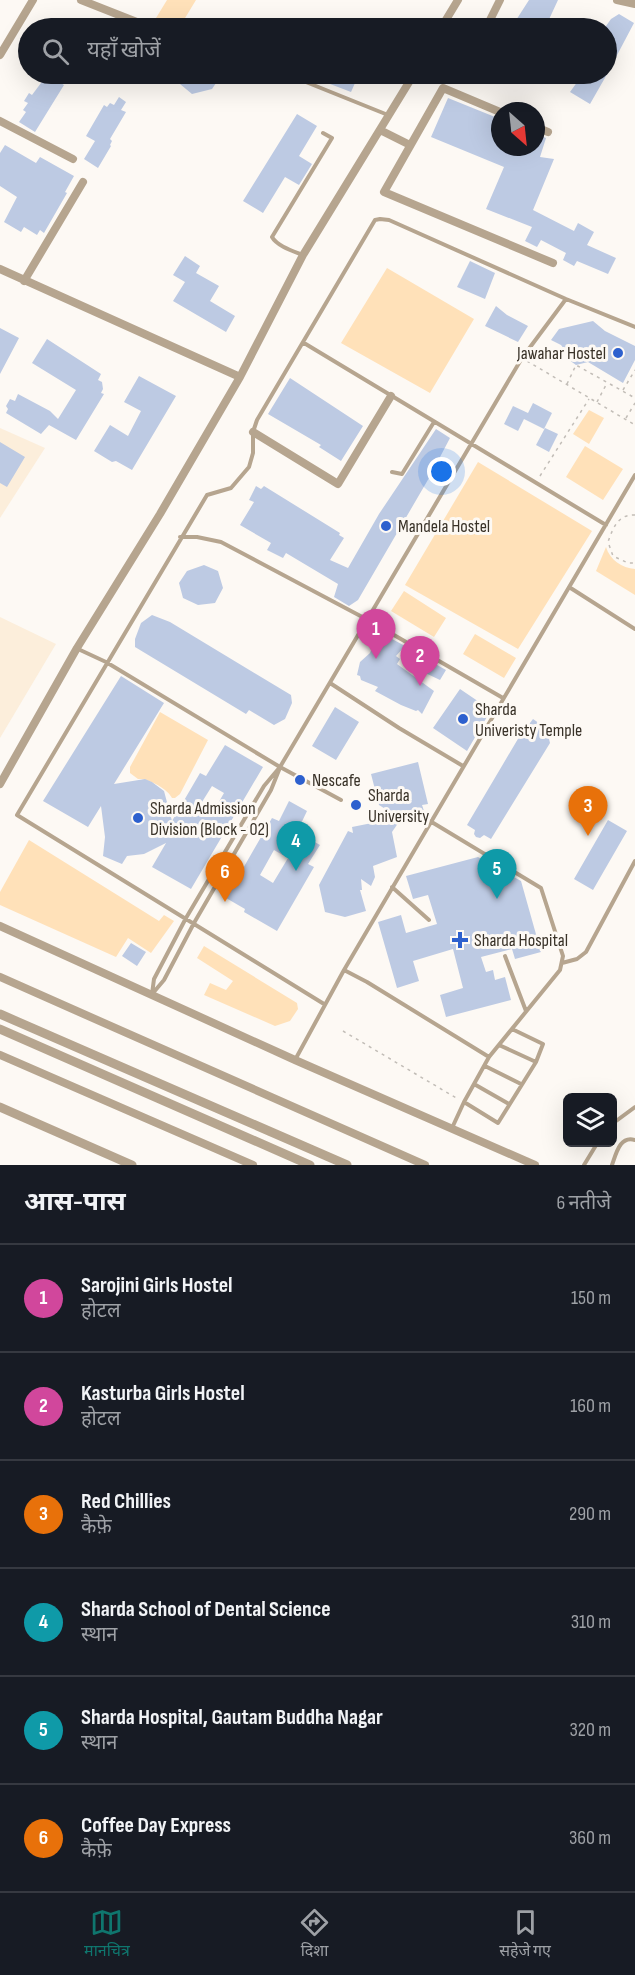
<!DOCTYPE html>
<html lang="hi">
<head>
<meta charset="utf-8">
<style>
  :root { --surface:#171b24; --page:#242831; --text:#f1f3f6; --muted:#9ea1a6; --line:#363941; --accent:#0f766e }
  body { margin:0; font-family:"Sofia Sans Condensed","Noto Sans Devanagari",sans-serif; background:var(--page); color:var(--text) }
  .controls { position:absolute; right:18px; bottom:18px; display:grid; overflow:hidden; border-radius:9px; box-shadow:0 6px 24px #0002 }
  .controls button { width:54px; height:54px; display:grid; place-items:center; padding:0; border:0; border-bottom:2px solid var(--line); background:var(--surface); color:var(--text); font:30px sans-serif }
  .compass { position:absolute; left:491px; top:102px; width:54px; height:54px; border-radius:50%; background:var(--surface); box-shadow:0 6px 24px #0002; rotate:153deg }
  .you { position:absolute; left:442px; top:472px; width:21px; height:21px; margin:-15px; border:4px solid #fff; border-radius:50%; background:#1a73e8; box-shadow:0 0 0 9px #1a73e833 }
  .badge { display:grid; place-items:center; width:39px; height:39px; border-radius:50%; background:var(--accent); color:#fff; font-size:20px; font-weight:700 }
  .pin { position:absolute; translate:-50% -50px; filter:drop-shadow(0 2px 3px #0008) }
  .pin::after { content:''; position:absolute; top:32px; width:21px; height:18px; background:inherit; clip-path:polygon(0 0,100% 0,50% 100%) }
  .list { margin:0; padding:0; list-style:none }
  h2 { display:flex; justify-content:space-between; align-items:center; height:78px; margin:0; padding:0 24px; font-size:26px }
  h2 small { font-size:20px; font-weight:400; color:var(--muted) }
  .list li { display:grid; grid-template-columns:39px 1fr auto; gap:18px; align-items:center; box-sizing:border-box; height:108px; padding:0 24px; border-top:2px solid var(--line) }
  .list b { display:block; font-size:22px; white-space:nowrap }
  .list p { margin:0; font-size:20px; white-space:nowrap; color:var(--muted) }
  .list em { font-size:20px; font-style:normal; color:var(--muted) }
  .icon { flex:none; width:33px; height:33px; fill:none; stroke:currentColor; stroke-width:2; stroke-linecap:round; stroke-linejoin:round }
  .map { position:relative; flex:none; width:635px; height:1165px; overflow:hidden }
  .search { position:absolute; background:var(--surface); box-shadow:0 6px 24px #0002; left:18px; right:18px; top:18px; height:66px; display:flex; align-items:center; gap:15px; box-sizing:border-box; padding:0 21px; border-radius:33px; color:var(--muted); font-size:22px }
  .sheet { height:726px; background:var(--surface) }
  nav { display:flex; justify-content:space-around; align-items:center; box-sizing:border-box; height:84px; border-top:2px solid var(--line); background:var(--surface); font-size:16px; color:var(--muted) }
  nav a { display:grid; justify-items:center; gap:3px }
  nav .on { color:var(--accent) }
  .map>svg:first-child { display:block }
</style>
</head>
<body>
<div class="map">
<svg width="635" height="1165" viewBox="0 0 635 1165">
  <rect width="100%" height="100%" fill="#fdf9f4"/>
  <!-- built -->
  <path fill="#fceedb" d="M0 428 45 448 0 518Z
    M0 617 56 644 0 738Z"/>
  <!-- green -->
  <path fill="#ffe1b9" d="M167 0H196L179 28H174L156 18Z
    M387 268 474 319 430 393 341 343Z
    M589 410 604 418 589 444 573 434Z
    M585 446 623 469 603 500 566 477Z
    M478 462 592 531 518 649 405 585Z
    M606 547C610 560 622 568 635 569V595L596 571Z
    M404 591 446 618 434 637 391 611Z
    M475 634 516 658 504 678 463 654Z
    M160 712 208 740 180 794 175 798H172C168 789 148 778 138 779L130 773V767Z
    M29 840 159 921 164 915 174 921 151 953 128 938 116 957 0 905V892Z
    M204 946 297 1003 298 1009 290 1021 275 1026 204 995 210 983 226 990 233 981 197 958Z"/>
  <!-- building -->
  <path fill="#bdcae3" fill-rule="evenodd" d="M529 0H558L545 28H511Z
    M619 14 634 23 606 76 590 104 570 92 583 74H606V26L611 19Z
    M188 74H222L212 89 192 94 180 84Z
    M304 74H359L351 92Z
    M47 75 64 85 35 132 19 122 26 112 23 110 28 103 24 101 29 93 32 95Z
    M119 97 126 102 121 110 126 112 110 139 112 141 110 145 111 146 98 168 84 159 95 141 86 136 104 105 107 107 110 103 114 105Z
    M448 98 500 119V147H536V134L546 138 540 157 554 159 533 210 574 231 578 223 594 232 587 245 616 258 608 274 577 261 574 266 563 260 566 253 541 240 537 247 525 241 532 227 486 209 504 167 431 137Z
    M297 114 317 126 299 156 312 164 299 185 285 177 263 213 243 201Z
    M5 145 36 163 40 157 74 176 65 192 67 193 44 233 40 230 37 235 24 227 21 232 4 222 17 197 0 186V153Z
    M185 256 200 266 196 273 219 286 210 301 235 316 226 332 173 301 185 282 173 275Z
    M470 261 495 273 485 299 457 287Z
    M496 306 507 315 528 326 518 342 485 326Z
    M593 321 605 331 635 346V360L623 383 588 362 576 365 569 360 568 354 561 345 551 340 559 329Z
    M0 328 19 338 0 374Z
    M47 339 101 374 98 380 102 382 103 389 101 393 104 394 76 440 49 425 41 434 6 413 8 409 6 406 10 399 15 401 18 394 50 411 58 419 76 390 32 363Z
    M139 376 176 396 132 470 116 461 112 462 94 451 110 425 128 436 141 411 124 402Z
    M290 378 363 426 341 461 319 447 321 445 268 414Z
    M533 403 552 413 544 429 524 419 518 431 504 424 513 406 528 413Z
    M545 428 558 434 549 452 536 445Z
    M436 429 450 438 429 478 358 600 349 606 334 597 338 584 286 553 283 558 267 550 271 543 240 525 254 502 249 500 256 486 261 489 264 486 340 533 339 535 344 538 330 560 348 568 379 514Z
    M0 442 25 457 7 487 0 483Z
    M204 565 218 571 223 588 215 603 198 605 183 598 179 583 187 571Z
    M152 615 170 622 291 695 292 703 285 719 274 725 249 710 246 714 135 647V639L141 623Z
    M383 634 405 646 396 656 400 659 397 664 434 691 422 714 418 710 416 711 401 705 375 691 378 687 361 680 360 676 357 675 360 662 370 653 375 640Z
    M423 657 446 670 440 680 417 669Z
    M121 676 164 703 114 784 145 779 152 782 164 791 172 821 200 773 206 776 225 745 263 767 191 889 152 867 166 843 144 854 127 856 122 864 103 856 105 837 101 806 88 827 43 801ZM212 786 224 793 210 817 197 810Z
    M460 689 491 710 467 751 433 728Z
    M335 707 359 722 336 760 312 746Z
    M533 719 553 733 549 739 550 743 491 839 484 835 480 838 476 837 474 834 475 830 467 825 525 727H527Z
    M418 762 428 804 422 805 425 814 412 817 403 816 392 832 397 857 373 866 375 877 371 886 361 879 362 890H360L366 911 345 917 325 912 319 885 348 831 353 833 352 827 377 822 387 810 379 805 371 774Z
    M289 801 307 811 297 832 320 845 308 864 314 867 277 931 244 912 245 909 226 898 272 818 279 821ZM274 850 288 858 273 883 260 875Z
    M608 820 627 831 593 890 574 879Z
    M478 857 521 881 541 952 515 959 512 949 481 957 486 972 493 970 495 980 505 977 511 1000 446 1017 440 995 463 988 453 949 413 961 419 981 397 988 378 922 401 915 406 933 437 924 428 895 413 899 406 876Z
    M131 943 146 952 137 966 122 956Z"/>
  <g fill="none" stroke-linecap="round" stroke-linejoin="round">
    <!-- path -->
    <path stroke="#c2bdb7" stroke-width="1.5" stroke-dasharray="3 4.5" stroke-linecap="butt" d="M527 361 635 425
      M567 384 576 365 635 398
      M623 390 635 370
      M597 402 607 383
      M626 418 635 403
      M540 476 589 399
      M635 515C618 514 613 528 608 542L613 556 628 563H635
      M343 1031 458 1099"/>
    <!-- service -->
    <path stroke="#b6a58f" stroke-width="4" d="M286 74 388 115
      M303 255C293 251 277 246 272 237L332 138 323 133
      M304 343 606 525
      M392 472 402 474 434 422
      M180 537H197L221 542 368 620 503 698
      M569 587 635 629
      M78 649 106 662 280 767 341 800
      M330 683 399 728 463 766
      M392 887 429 920
      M505 956 526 1011
      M562 963 577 959 586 952 635 861
      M344 970 367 982 489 1057 560 970 563 956 541 888 430 821
      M153 993 164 980 194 923 271 790 279 770
      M152 994 154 979 186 918 264 786 280 767 522 358 566 299
      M324 1004 17 815 207 495 231 488 249 467 253 453V432L257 420 375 220 380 219 389 220 566 299 635 327
      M499 1045 536 1062
      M295 1060 344 970 635 475
      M485 1066 521 1084
      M474 1084 509 1104
      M464 1102 498 1123 536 1062 543 1044 512 1029
      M612 1124 635 1107
      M452 1128 464 1102 489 1057
      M584 1165 598 1142
      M612 1165C616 1154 620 1135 635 1140"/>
    <!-- minor -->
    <path stroke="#b6a58f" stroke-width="8" d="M81 0 152 28
      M617 0 635 4
      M441 28 458 0
      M486 28 500 0
      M0 55 33 0
      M500 112 443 88 384 192 553 263
      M0 121 73 159
      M536 127 548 132
      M380 130 410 145
      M0 269 240 377
      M24 281 83 182
      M253 432 338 484 391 396
      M0 784 77 648 160 514 240 377 303 255 414 74
      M0 926 295 1060 535 1165
      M0 977 425 1165
      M0 1055 253 1165"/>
    <!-- tertiary -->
    <path stroke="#b6a58f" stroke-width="9" d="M0 1014 347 1165
      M0 1029 310 1165
      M0 1107 132 1165"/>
  </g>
  <!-- markers -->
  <g fill="#2d60ce" stroke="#fdf9f4" stroke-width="2">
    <circle cx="618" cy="353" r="6"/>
    <circle cx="386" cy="526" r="6"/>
    <circle cx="463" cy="719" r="6"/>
    <circle cx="300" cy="780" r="6"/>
    <circle cx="356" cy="805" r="6"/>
    <circle cx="138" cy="818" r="6"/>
    <path d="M457 931h6v6h6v6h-6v6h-6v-6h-6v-6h6z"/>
  </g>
  <g text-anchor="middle" stroke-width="6" stroke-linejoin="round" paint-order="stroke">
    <!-- poi labels -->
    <g font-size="18" fill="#393228" stroke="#fdf9f4" text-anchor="start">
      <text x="606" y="359" text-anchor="end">Jawahar Hostel</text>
      <text x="398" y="532">Mandela Hostel</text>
      <text x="475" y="715">Sharda<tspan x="475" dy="21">Univeristy Temple</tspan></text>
      <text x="312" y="786">Nescafe</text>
      <text x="368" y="801">Sharda<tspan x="368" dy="21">University</tspan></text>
      <text x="150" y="814">Sharda Admission<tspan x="150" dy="21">Division (Block - 02)</tspan></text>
      <text x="474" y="946">Sharda Hospital</text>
    </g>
  </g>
</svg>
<div class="controls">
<button><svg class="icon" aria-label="layers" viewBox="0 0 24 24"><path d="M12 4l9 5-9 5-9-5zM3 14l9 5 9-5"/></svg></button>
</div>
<svg class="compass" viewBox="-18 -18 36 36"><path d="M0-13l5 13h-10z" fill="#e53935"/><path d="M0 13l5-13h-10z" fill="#9ea1a6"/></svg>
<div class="you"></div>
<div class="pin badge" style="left:376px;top:659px;background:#d1479c">1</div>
<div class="pin badge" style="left:420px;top:686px;background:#d1479c">2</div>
<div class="pin badge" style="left:588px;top:836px;background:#e8710a">3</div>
<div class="pin badge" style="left:296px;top:871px;background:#0f9aa8">4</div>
<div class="pin badge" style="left:497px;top:899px;background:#0f9aa8">5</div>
<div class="pin badge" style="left:225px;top:902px;background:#e8710a">6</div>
<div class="search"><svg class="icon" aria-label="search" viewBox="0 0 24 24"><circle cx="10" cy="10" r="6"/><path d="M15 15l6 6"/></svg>यहाँ खोजें</div>
</div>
<section class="sheet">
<h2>आस-पास<small>6 नतीजे</small></h2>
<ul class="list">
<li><span class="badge" style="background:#d1479c">1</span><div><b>Sarojini Girls Hostel</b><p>होटल</p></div><em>150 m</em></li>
<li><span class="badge" style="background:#d1479c">2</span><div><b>Kasturba Girls Hostel</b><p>होटल</p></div><em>160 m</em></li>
<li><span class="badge" style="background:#e8710a">3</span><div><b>Red Chillies</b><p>कैफ़े</p></div><em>290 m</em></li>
<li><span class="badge" style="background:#0f9aa8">4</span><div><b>Sharda School of Dental Science</b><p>स्थान</p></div><em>310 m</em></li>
<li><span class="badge" style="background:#0f9aa8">5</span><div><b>Sharda Hospital, Gautam Buddha Nagar</b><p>स्थान</p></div><em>320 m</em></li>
<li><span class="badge" style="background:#e8710a">6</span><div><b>Coffee Day Express</b><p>कैफ़े</p></div><em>360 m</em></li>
</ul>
</section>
<nav>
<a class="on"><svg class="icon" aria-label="map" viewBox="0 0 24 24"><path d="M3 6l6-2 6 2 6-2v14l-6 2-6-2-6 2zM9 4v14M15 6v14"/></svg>मानचित्र</a>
<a><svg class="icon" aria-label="directions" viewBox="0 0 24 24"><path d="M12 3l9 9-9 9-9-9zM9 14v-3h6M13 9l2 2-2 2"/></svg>दिशा</a>
<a><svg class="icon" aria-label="saved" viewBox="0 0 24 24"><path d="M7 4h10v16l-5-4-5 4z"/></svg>सहेजे गए</a>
</nav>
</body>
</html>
